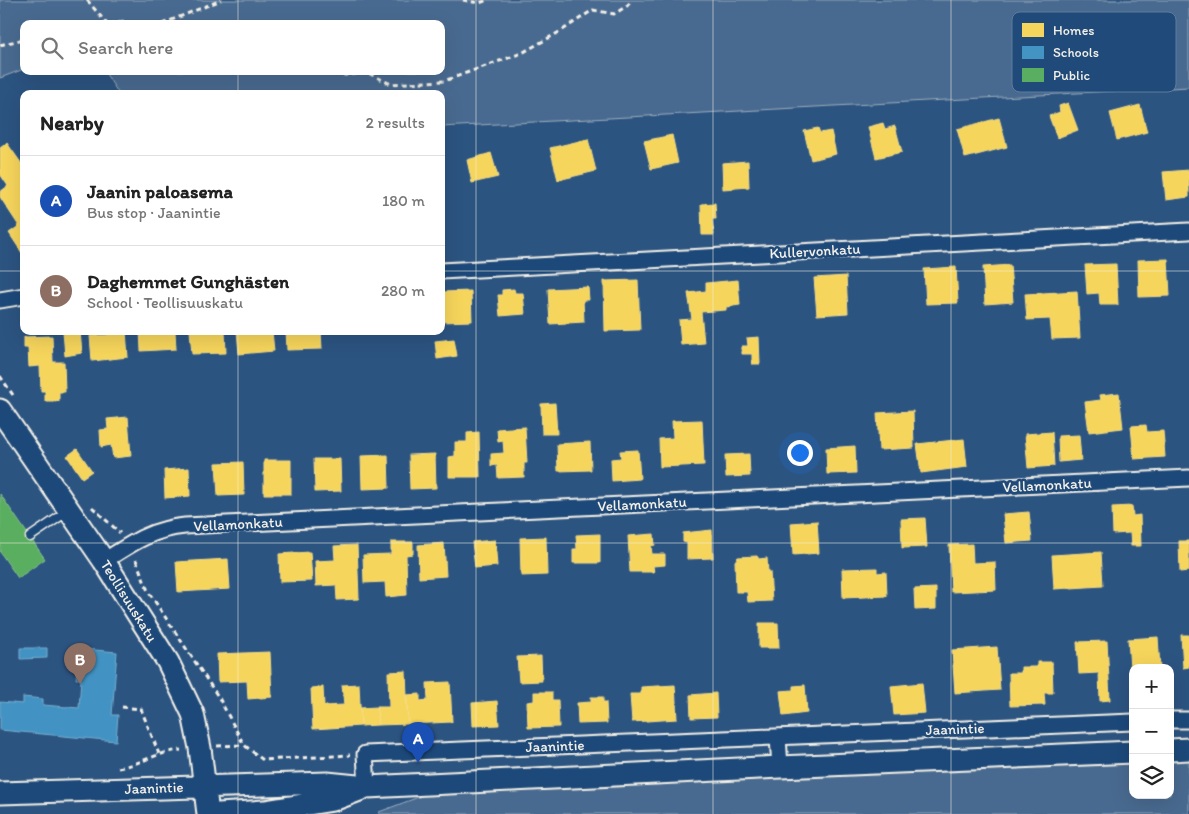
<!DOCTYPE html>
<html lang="en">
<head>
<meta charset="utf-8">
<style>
  :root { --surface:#fff; --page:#f2f2f2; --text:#222; --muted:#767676; --line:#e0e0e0; --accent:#ea580c }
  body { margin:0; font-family:Itim,sans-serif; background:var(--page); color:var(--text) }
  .controls { position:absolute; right:15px; bottom:15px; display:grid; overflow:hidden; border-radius:10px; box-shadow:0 5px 20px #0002 }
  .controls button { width:45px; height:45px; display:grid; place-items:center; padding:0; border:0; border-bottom:1px solid var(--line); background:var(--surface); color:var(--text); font:25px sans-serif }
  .you { position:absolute; left:799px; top:452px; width:18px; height:18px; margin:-12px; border:4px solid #fff; border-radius:50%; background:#1a73e8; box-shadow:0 0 0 8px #1a73e833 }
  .badge { display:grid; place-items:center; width:32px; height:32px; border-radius:50%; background:var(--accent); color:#fff; font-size:16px; font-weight:700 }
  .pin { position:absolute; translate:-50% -41px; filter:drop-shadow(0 1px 2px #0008) }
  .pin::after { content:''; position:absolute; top:26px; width:18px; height:15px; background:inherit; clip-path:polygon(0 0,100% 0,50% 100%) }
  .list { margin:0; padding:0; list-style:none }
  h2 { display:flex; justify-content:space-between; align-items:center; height:65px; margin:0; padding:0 20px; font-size:21px }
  h2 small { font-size:16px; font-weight:400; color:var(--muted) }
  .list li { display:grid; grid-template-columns:32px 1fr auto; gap:15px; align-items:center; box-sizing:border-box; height:90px; padding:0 20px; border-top:1px solid var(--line) }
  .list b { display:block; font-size:19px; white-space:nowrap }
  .list p { margin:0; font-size:16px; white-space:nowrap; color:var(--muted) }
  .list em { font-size:16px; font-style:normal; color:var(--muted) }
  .icon { flex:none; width:28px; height:28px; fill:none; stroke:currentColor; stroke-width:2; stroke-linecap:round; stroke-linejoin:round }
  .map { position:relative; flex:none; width:1189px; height:814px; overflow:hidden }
  .search { position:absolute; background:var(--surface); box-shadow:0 5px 20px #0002; left:20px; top:20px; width:425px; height:55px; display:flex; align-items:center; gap:12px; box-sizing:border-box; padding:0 18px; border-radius:10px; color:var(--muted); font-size:19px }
  .panel { position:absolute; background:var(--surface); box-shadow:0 5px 20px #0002; left:20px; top:90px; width:425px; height:245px; border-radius:10px }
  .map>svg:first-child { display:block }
</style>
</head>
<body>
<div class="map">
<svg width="1189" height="814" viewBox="0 0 1189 814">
  <rect width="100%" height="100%" fill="#2c5481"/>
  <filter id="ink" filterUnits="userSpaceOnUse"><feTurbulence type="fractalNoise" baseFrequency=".02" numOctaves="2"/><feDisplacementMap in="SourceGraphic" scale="10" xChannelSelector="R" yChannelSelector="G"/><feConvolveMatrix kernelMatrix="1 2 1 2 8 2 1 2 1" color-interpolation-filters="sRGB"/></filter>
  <g filter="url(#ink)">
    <!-- green -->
    <path fill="#496b90" stroke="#9eaebc" d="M0 0H1189V87L441 127V94H119L104 71H441V24H24V69L0 78Z
      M1189 760V814H379V812L432 792 1133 763V795H1170V761Z"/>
    <!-- homes -->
    <path fill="#f6d55c" stroke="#f5dd86" d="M1068 103 1078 130 1057 138 1049 116 1060 112 1059 106Z
      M1140 105 1147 132 1117 140 1110 113Z
      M999 118 1007 147 965 158 957 129Z
      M883 123 885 129 895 126 902 152 876 158 868 127Z
      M818 128 820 133 831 131 836 154 811 160 804 131Z
      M672 135 678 163 651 169 644 141Z
      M588 139 596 171 558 180 550 148Z
      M7 143 24 167V256L9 233 19 226 0 197V192L8 186 0 174V148Z
      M491 153 498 177 472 183 467 160Z
      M748 161 749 187 723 189 722 163Z
      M1189 170V197L1166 200 1163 172Z
      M715 203 716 219H712L714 235H702L701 204Z
      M1168 259 1170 296 1139 297 1138 260Z
      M1116 264 1118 305H1100L1099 293 1087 294 1085 265Z
      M1010 265 1013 302 985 304 983 267Z
      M956 267 958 303 926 304 924 269Z
      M846 276 848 313 817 315 814 278Z
      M638 280 640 330 605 331 604 281Z
      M738 280 740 305 726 307V310L701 312 704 343 681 345 679 320 692 319 688 293 706 291V283Z
      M588 287 589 300H583L584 322 550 324 548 289Z
      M514 289 515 293H523L525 314 500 316 498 295H502V290Z
      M471 291 472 321 441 322V292Z
      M1077 291 1080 338 1052 339 1050 319 1027 320 1025 294Z
      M63 331H80L82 353 65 356Z
      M108 331H126L128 357 92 361 90 336 108 335Z
      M140 331H175L176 349 141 351Z
      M190 331H225L226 353 192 354Z
      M237 331H272L274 351 239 354Z
      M286 331H321L322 349 287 350Z
      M52 336 53 362H64L65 392H59V401H45V391H41L40 366 29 367 28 348H24V337Z
      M759 337 760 364H752V354H742V346H748L747 338Z
      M454 339 457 356 437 359 435 341Z
      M1119 393 1123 428 1089 432 1085 402 1101 400 1100 395Z
      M555 403 557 434H542L541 404Z
      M913 411 914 448 879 450 877 413Z
      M128 417 131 456 113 458 111 445 101 447 100 430 108 429 107 419Z
      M702 420 704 465 660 467 659 439 673 438 672 421Z
      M1146 425 1147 432 1163 431 1165 457 1134 459 1131 426Z
      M525 427 527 463H524V477L498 478 497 465 491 466V454L504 453 503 441 498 442 497 429Z
      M479 432 480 477H449V457L455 456V442H467V433Z
      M1052 432 1054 466 1028 468 1025 434Z
      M1079 435 1081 460 1059 462 1058 436Z
      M964 439 967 467 921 473 917 444Z
      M590 442 591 470 558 471 557 444Z
      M855 446 856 473 827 474 826 448Z
      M77 449 92 471 82 478 67 456Z
      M638 450 640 479 612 481 611 459 621 458 620 451Z
      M435 454 436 488 410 489 409 455Z
      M749 454 750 476 726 477 725 455Z
      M388 455 389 488 362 489 361 456Z
      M314 459H340L341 491 315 492Z
      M264 460H291V494H264Z
      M243 462 244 495 218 496 216 463Z
      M189 468 190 496 165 498 164 470Z
      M1132 506 1133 516 1140 515 1141 546H1131L1130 533 1113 534 1112 507Z
      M1029 512 1032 541 1006 543 1003 514Z
      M925 518 927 547 902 548 901 519Z
      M817 521 819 553 793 555 791 523Z
      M712 530 713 558 687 559V543L683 542V533Z
      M600 534V563H573V549H577L576 535Z
      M654 534 655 545 651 546 652 554H665V565L653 566 654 572H630L628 536Z
      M546 537 547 575 521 576 520 538Z
      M495 540 497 566 475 568 472 542Z
      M1179 541H1189V571L1180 572Z
      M391 542H413V554L406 555 407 595 386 597 385 582 364 583 363 555 391 554Z
      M444 543 446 576 419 578 418 545Z
      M972 544 973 563 995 562 996 590 951 592 949 545Z
      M357 545 359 599 337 600 336 585 316 586 315 561 335 560 334 546Z
      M310 552 312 581 280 582 279 554Z
      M1101 552 1103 586 1054 589 1052 555Z
      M757 556 759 559 767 558 768 572H770L772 601 748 602 747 592H736L735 561 738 557Z
      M228 559 230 589 178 592 176 562Z
      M877 568V573L886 572 887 596 843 598 842 569Z
      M936 588V609L915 610 914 589Z
      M759 623H778L779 648H759Z
      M1181 635H1189V667L1183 668Z
      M1158 637 1160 668H1130L1128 639Z
      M1107 641 1110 700 1100 701 1099 673 1079 674 1077 642Z
      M997 647 1000 690 955 693 952 650Z
      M270 652 272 697 248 699 247 681 218 682 217 654Z
      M541 656 542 681 519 682 517 657Z
      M1037 662H1052L1053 693H1044L1045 705 1010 706 1009 673H1021V667H1037Z
      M406 671 408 724 378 725 377 707H389L388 672Z
      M450 682 452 722 408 724 406 695 420 694V701L428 700 427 683Z
      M922 683 925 713 894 715 891 686Z
      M359 684 361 726 313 729 311 688 323 687 324 706 344 705 342 685Z
      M675 685 677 719 632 722 630 694H641V687Z
      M805 685 807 713 783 716 780 691 793 690V686Z
      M534 692H552V700H558L559 727 528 728 527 702 534 701Z
      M716 693 717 717 691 718 690 695Z
      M591 697H603V702H606L607 723 578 724 577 703 591 702Z
      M497 701 499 725 473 726 472 703Z
      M377 707 378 725 361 726 360 708Z"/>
    <!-- schools -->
    <path fill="#4393c3" stroke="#78afce" d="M20 648H47V658L20 659Z
      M84 649 117 652 112 715H118L116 741 0 730V702L23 704V697L43 699V705L79 708 81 679H76L77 663 83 664Z"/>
    <!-- public -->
    <path fill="#5aae61" stroke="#88c28a" d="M0 494 45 559 18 578 0 552Z"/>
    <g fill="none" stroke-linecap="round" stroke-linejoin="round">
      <defs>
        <path id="lane" d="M30 537 68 511"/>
        <path id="street" d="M441 271 1189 231
          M0 300 24 296
          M104 561C132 543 152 529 185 526L1189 478
          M1170 720H1189
          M778 737 780 767
          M367 787 365 754 1133 722"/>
        <path id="secondary" d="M0 410 104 561 168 662 193 714 200 748 208 814
          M1170 750 1189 749
          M0 793 327 783 367 787 780 767 1133 752
          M219 814 265 811 333 800 362 789"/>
      </defs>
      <!-- lane casing -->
      <use href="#lane" stroke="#f4f1e8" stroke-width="11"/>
      <!-- street casing -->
      <use href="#street" stroke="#f4f1e8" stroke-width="19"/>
      <!-- secondary casing -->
      <use href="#secondary" stroke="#f4f1e8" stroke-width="25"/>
      <!-- path -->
      <path stroke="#f4f1e8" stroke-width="3" stroke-dasharray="5 4" stroke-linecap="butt" d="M87 0 107 24
        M463 0 479 3 488 0
        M110 24 124 21 130 24
        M162 24 221 0
        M0 45 24 39
        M334 71 345 75 368 73 391 84 444 81 522 53 561 31 593 10 614 14 627 6 632 0
        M0 376 13 395
        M92 507 120 533
        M136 560 148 591 219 698 244 745 263 760 350 755
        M122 707 141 709 159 754
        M217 746 244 745
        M118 768C140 764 158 752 181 750"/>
      <!-- lane -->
      <use href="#lane" stroke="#1f4a7a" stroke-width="8"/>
      <!-- street -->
      <use href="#street" stroke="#1f4a7a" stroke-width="15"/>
      <!-- secondary -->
      <use href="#secondary" stroke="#1f4a7a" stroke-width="21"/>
    </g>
  </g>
  <!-- grid -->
  <path fill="none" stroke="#f4f1e8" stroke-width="1" stroke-opacity="0.55" d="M238 0V24M476 0V814M713 0V814M951 0V814M238 71V94M0 271H24M441 271H1189M238 331V814M0 543H1189"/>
  <g text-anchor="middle" stroke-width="5" stroke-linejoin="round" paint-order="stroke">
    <!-- street labels -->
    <g font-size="15" fill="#f4f1e8" stroke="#1f4a7a">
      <text transform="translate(815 251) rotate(-3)" y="5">Kullervonkatu</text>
      <text transform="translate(1047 485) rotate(-3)" y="5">Vellamonkatu</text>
      <text transform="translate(642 504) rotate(-3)" y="5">Vellamonkatu</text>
      <text transform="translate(238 524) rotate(-3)" y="5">Vellamonkatu</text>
      <text transform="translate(129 601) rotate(58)" y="5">Teollisuuskatu</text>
      <text transform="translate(955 729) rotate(-2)" y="5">Jaanintie</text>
      <text transform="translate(555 746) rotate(-2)" y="5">Jaanintie</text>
      <text transform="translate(154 788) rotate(-2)" y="5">Jaanintie</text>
    </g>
  </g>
  <!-- legend -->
  <rect x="1012" y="12" width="164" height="80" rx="8" fill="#1f4a7a" stroke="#5f7c9b" stroke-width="1"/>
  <rect x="1022" y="23" width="22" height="14" fill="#f6d55c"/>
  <rect x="1022" y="46" width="22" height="13" fill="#4393c3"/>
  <rect x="1022" y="68" width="22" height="14" fill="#5aae61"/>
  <g font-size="14" fill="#f4f1e8">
    <text x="1053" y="35">Homes</text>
    <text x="1053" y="57">Schools</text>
    <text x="1053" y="80">Public</text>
  </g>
</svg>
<div class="controls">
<button>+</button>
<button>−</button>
<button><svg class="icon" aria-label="layers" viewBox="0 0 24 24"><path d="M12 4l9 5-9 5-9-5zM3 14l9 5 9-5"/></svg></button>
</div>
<div class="you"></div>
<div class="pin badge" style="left:418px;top:763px;background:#1a4fb4">A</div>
<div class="pin badge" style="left:80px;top:684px;background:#8d6e63">B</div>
<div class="search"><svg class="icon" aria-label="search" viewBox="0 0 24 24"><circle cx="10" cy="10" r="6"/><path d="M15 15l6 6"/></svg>Search here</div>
<section class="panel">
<h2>Nearby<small>2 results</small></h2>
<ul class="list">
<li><span class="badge" style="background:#1a4fb4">A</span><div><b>Jaanin paloasema</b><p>Bus stop · Jaanintie</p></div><em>180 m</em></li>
<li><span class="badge" style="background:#8d6e63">B</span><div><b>Daghemmet Gunghästen</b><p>School · Teollisuuskatu</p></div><em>280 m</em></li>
</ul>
</section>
</div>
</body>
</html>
